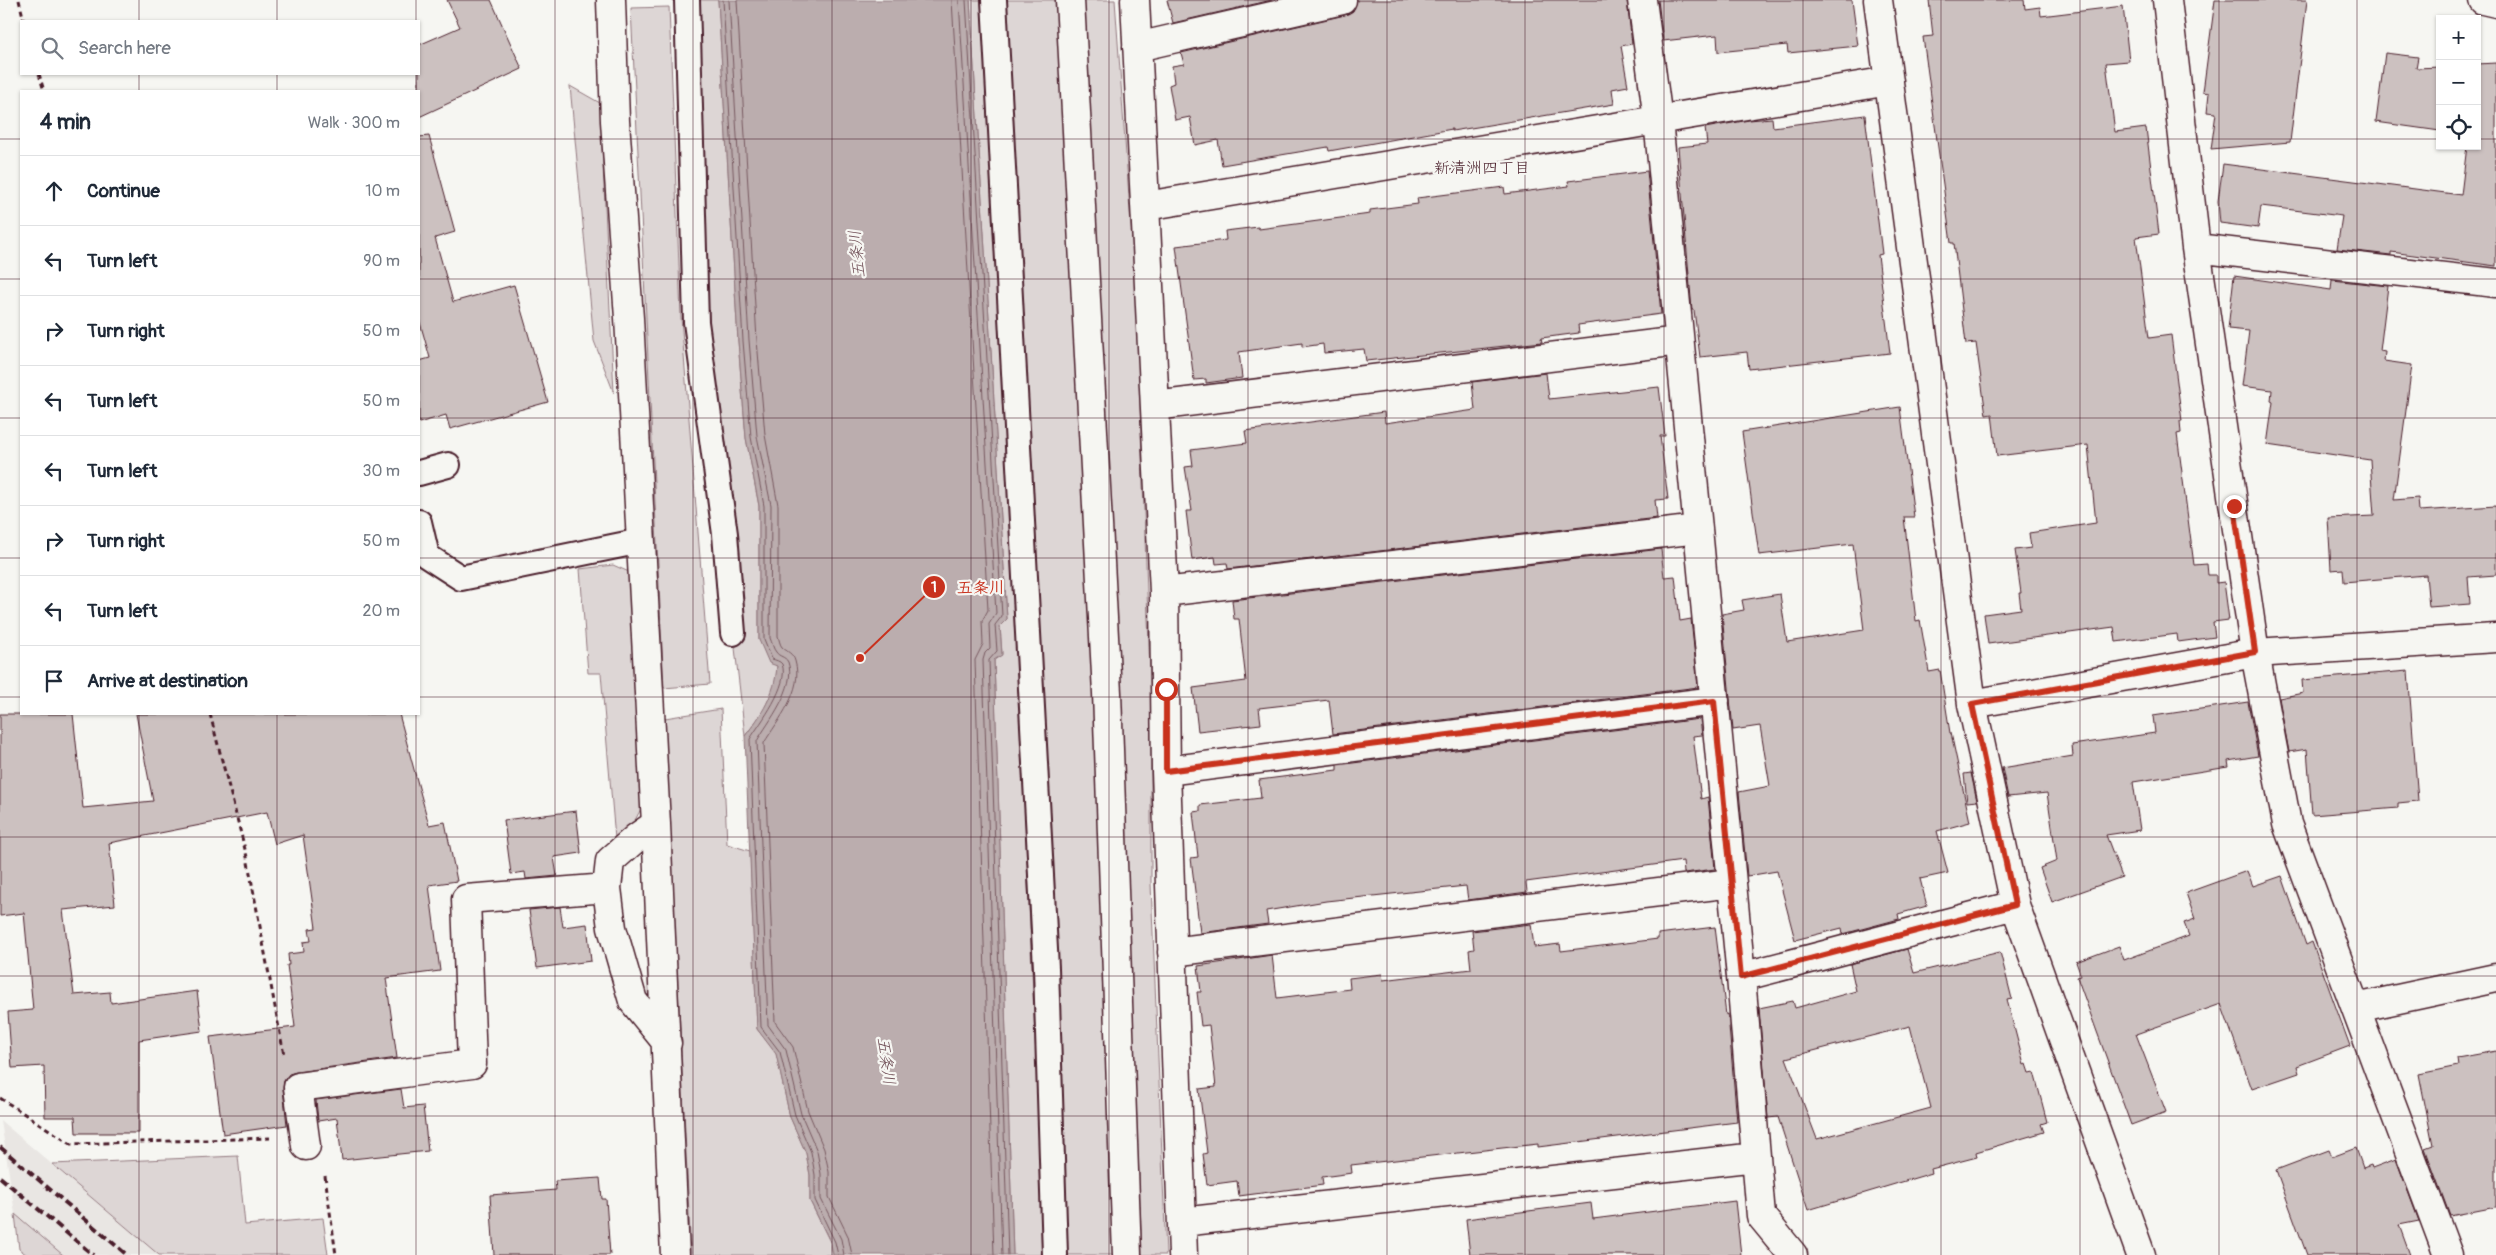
<!DOCTYPE html>
<html lang="en">
<head>
<meta charset="utf-8">
<style>
  :root { --surface:#fff; --page:#f2f2f3; --text:#1f2937; --muted:#747a83; --line:#e0e1e3 }
  body { margin:0; font-family:Pangolin,"Klee One",sans-serif; background:var(--page); color:var(--text) }
  .controls { position:absolute; right:15px; top:15px; display:grid; overflow:hidden; border-radius:0px; box-shadow:0 1px 4px #0004 }
  .controls button { width:45px; height:45px; display:grid; place-items:center; padding:0; border:0; border-bottom:1px solid var(--line); background:var(--surface); color:var(--text); font:25px sans-serif }
  .stop { position:absolute; width:15px; height:15px; margin:-11px; border:4px solid #c8321e; border-radius:50%; background:#fff }
  .stop.end { background:#c8321e; border-color:#fff; box-shadow:0 1px 5px #0008 }
  .list { margin:0; padding:0; list-style:none }
  h2 { display:flex; justify-content:space-between; align-items:center; height:65px; margin:0; padding:0 20px; font-size:21px }
  h2 small { font-size:16px; font-weight:400; color:var(--muted) }
  .list li { display:grid; grid-template-columns:32px 1fr auto; gap:15px; align-items:center; box-sizing:border-box; height:70px; padding:0 20px; border-top:1px solid var(--line) }
  .list b { display:block; font-size:19px; white-space:nowrap }
  .list em { font-size:16px; font-style:normal; color:var(--muted) }
  .icon { flex:none; width:28px; height:28px; fill:none; stroke:currentColor; stroke-width:2; stroke-linecap:round; stroke-linejoin:round }
  .map { position:relative; flex:none; width:2496px; height:1255px; overflow:hidden }
  .search { position:absolute; background:var(--surface); box-shadow:0 1px 4px #0004; left:20px; top:20px; width:400px; height:55px; display:flex; align-items:center; gap:12px; box-sizing:border-box; padding:0 18px; border-radius:0px; color:var(--muted); font-size:19px }
  .panel { position:absolute; background:var(--surface); box-shadow:0 1px 4px #0004; left:20px; top:90px; width:400px; height:625px; border-radius:0px }
  .map>svg:first-child { display:block }
</style>
</head>
<body>
<div class="map">
<svg width="2496" height="1255" viewBox="0 0 2496 1255">
  <rect width="100%" height="100%" fill="#f6f6f2"/>
  <filter id="ink" filterUnits="userSpaceOnUse"><feTurbulence type="fractalNoise" baseFrequency=".02" numOctaves="2"/><feDisplacementMap in="SourceGraphic" scale="10" xChannelSelector="R" yChannelSelector="G"/><feConvolveMatrix kernelMatrix="1 2 1 2 8 2 1 2 1" color-interpolation-filters="sRGB"/></filter>
  <g filter="url(#ink)">
    <!-- built -->
    <path fill="#e9e6e3" d="M1 1121 159 1255H63L15 1214Z"/>
    <!-- green -->
    <path fill="#ddd6d5" stroke="#947a80" d="M697 0H718L738 341 746 438 759 506V640L777 666 776 683 763 712 745 736 735 648 743 634 742 579 709 325Z
      M970 0H981L1019 687 1045 1255H1013L994 660 1002 654 1000 626 1007 619Z
      M1002 0H1056L1096 706 1113 1255H1063Z
      M1083 0H1115L1136 296 1151 700V884L1166 1255H1142L1121 710Z
      M669 7 681 318 710 684 664 688 631 8Z
      M570 86 600 103 614 393 594 341Z
      M613 565 629 572 642 807 633 824 615 839 601 673H588L580 569Z
      M721 709 727 844 750 851 757 1029 776 1053 790 1117 806 1153 810 1175V1201L831 1244 833 1255H691L665 718Z
      M238 1156 245 1225 323 1218 328 1255H159L52 1164Z
      M15 1214 63 1255H27L19 1249Z"/>
    <!-- water -->
    <path fill="#bbadae" stroke="#8e747a" d="M718 0H970L1007 619 1000 626 1002 655 994 660 1013 1255H833L831 1243 810 1201V1175L806 1153 790 1117 776 1054 757 1029 745 736C762 714 775 694 777 666L769 663 759 640V506L746 438 738 341Z"/>
    <g fill="none" stroke-linecap="round" stroke-linejoin="round">
      <!-- shore -->
      <path stroke="#77585f" stroke-width="1" d="M723 0 743 341 751 437 764 506V639L772 659C775 660 780 661 782 664 790 685 760 723 750 739L761 1027 780 1052 795 1115 811 1152 815 1175V1200L835 1242 838 1255
        M729 0 749 340 757 436 771 505 770 638C772 642 773 649 776 652 779 657 785 656 788 662 797 687 768 722 757 741L768 1025 786 1050 801 1114 817 1151 821 1174V1199L841 1239 844 1255
        M737 0 757 340 765 435 778 505V636C779 639 780 645 782 647 787 652 793 653 795 661 804 690 778 720 764 743L775 1022 793 1047 808 1111 824 1149 829 1172V1197L848 1236 852 1255
        M952 0 988 610 982 621 983 644 975 660 994 1255
        M959 0 996 613 989 624 990 648 985 653 983 660 1002 1255
        M966 0 1002 616 995 625 997 651 989 660 1008 1255"/>
    </g>
    <!-- building -->
    <path fill="#ccc1c0" stroke="#4a1f2b" fill-rule="evenodd" d="M447 0H491L522 69 419 117V45L460 27Z
      M1167 0H1272L1173 23Z
      M1357 0H1627L1632 44 1621 46 1628 86 1612 89 1614 104 1477 127 1452 131V129L1329 151 1328 147 1222 165 1218 140 1195 145 1190 117 1175 120 1169 85 1174 83 1172 66 1184 64 1181 53 1345 15 1353 11Z
      M1658 0H1852L1858 46 1788 53 1787 45 1718 52 1717 35 1663 41Z
      M1929 0H2024L2025 9 2040 7 2041 16 2123 6 2129 61 2106 63 2115 132 2146 128 2159 234 2136 237 2149 338 2171 335 2182 421H2180L2181 433 2177 434 2194 565 2207 564 2208 575H2216V583L2224 582 2229 620 2213 622 2215 637 2178 642 2177 634 2116 642 2114 627 1988 644 1984 614 2021 609 2019 593H2021L2015 550 2031 548 2029 533 2096 523 2088 445 1997 456 1992 414 1986 415 1976 343 1966 344 1954 243H1951L1923 37 1933 36Z
      M2215 0H2307L2290 142 2211 149 2216 113 2207 112 2209 93 2203 92Z
      M2385 53 2418 57 2416 68 2440 67V131L2376 122Z
      M2496 63V266L2391 252V255L2337 249 2342 216 2261 206 2258 228 2220 223 2218 201 2223 164 2461 195 2467 146H2477V64Z
      M1865 115 1882 254 1878 255 1890 353 1749 369 1747 352 1700 357 1694 310H1692L1678 147 1707 144 1705 128 1749 120 1772 118 1773 127Z
      M429 136 455 232 435 238 453 302 514 285 548 402 450 429 446 415 419 423V361L430 358 419 319V137Z
      M1647 171 1661 314 1578 325 1579 333 1541 338 1542 342 1366 361 1364 349 1324 353 1323 344 1302 347V343L1239 352 1242 378 1206 383V379L1194 380 1176 246 1226 240 1225 231 1258 227 1259 229 1370 214V210L1418 204 1417 198 1504 187 1505 194 1569 186 1568 181Z
      M2234 276 2331 290 2332 280 2388 286 2380 351 2385 352 2384 361 2412 365 2394 500 2418 498 2419 511 2496 506V575L2468 577 2470 604 2429 607 2426 575 2344 582 2343 569 2331 570 2328 518 2374 516 2370 460 2267 445 2273 402 2271 401 2272 390 2242 386 2249 331 2228 329Z
      M1546 373 1549 399 1659 387 1665 436H1660L1668 499 1655 500 1657 518 1228 569 1227 563 1216 564 1215 557 1192 560 1186 511H1192L1185 467 1193 466 1191 450 1247 443 1245 431 1384 412 1385 423 1475 410 1472 382Z
      M1900 407 1914 517H1904L1916 621 1920 620 1929 672 1940 670 1950 733H1951L1970 822 1937 831 1948 873 1920 879 1927 906 1898 914 1899 919 1843 934 1842 928 1795 940 1777 871 1747 876 1739 792 1770 786 1760 726 1733 730 1722 614 1744 610 1742 600 1780 594 1787 642 1864 630 1853 544 1759 555 1742 432Z
      M1661 549 1664 577 1675 576 1680 621 1691 619 1698 687 1333 734 1329 700 1259 708 1261 724 1198 731 1193 688 1246 681 1239 619H1234L1232 600Z
      M2408 671 2418 801 2398 803V808L2312 815 2307 749 2289 752 2279 698 2303 693 2302 680Z
      M2248 702 2258 756 2228 761 2229 767 2133 782 2140 830 2106 835 2122 877 2052 902 2040 868 2057 861 2047 793 2008 797 2002 768 2073 756 2072 745 2155 733 2153 716Z
      M0 714H73L83 808 153 801 136 714H399L429 825 445 822 457 881 429 885 440 971 386 978 397 1058 296 1072 289 1074 284 1081 283 1089 287 1125 223 1134 210 1037 295 1027 287 965H289L288 954 304 952 303 942 311 941 309 929 316 928 303 835 275 844 267 812 109 843 115 905 63 910 74 995 110 992 111 1003 197 991 202 1031 139 1040V1133H76L75 1117H45L44 1066 12 1068 8 1012 33 1010 24 913 0 916Z
      M1700 719 1702 735 1693 736 1701 799 1708 797 1715 869 1684 873 1683 861 1526 882 1527 892 1468 900 1466 886 1326 901 1266 911 1268 924 1200 933 1191 858 1198 857 1193 812 1200 811V805L1261 798 1259 780 1337 770V765Z
      M1971 773 1977 801 1967 802 1964 774Z
      M576 811 581 853 554 857 557 876 526 879 525 872 511 874 504 820Z
      M2247 871 2253 886 2282 876 2306 945 2312 942 2350 1046 2297 1066 2299 1073 2252 1089 2221 1004 2136 1034 2166 1112 2131 1125 2077 977 2081 976 2076 962 2119 946 2124 960 2189 936 2184 923 2195 919 2186 893Z
      M560 907 563 927 587 924 591 961 537 968 529 910Z
      M1531 924 1534 947 1560 944 1561 951 1658 939V934L1715 927 1726 1015 1728 1014 1737 1122 1538 1147V1144L1351 1165 1352 1173 1322 1177 1323 1185 1239 1196 1237 1181 1207 1185 1203 1154 1207 1153 1199 1089 1216 1087 1209 1025 1201 1026 1197 992H1201L1198 966 1272 955 1277 998 1350 989 1349 978 1382 974 1383 980 1471 969 1469 950 1474 949 1472 931Z
      M1907 949 1914 973 2000 952 2012 999 2007 1000 2024 1065 2026 1064 2029 1073 2034 1072 2047 1122 2041 1124 2044 1132 1976 1152 1977 1157 1931 1169 1932 1173 1808 1210 1778 1117 1768 1118 1759 1008 1793 1001 1795 1008 1856 991 1850 964ZM1910 1026 1931 1108 1817 1139 1786 1058Z
      M2496 1051V1207L2450 1216 2425 1148 2433 1145 2419 1074 2458 1066 2457 1058Z
      M401 1089 404 1108 423 1106 428 1151 342 1160 337 1118 318 1121 316 1100Z
      M2356 1148 2363 1168 2371 1165 2372 1168 2396 1159 2419 1221 2399 1225 2410 1255H2307L2276 1170 2329 1150 2332 1157Z
      M600 1178 602 1199H606L610 1255H494L490 1195 556 1190 555 1181Z
      M1735 1201 1741 1255H1470L1466 1219 1591 1203 1593 1219Z"/>
    <g fill="none" stroke-linecap="round" stroke-linejoin="round">
      <defs>
        <path id="service" d="M687 0 696 322 725 534 733 633
          M994 0 1046 968 1055 1255
          M419 473 448 465
          M419 522 427 556 461 578 641 541"/>
        <path id="minor" d="M611 0 615 121 629 318 656 824 675 1255
          M1070 0 1107 693 1127 1255
          M1135 0 1164 592 1166 771 1183 1255
          M1642 0 1658 120 1698 529 1741 977 1761 1216 1793 1255
          M1878 0 1972 704 2015 905 2141 1255
          M2167 0 2196 248 2255 653 2287 824 2448 1255
          M2483 0 2496 3
          M1137 47 1342 0
          M1146 206 1889 81
          M2196 248 2496 283
          M1155 406 1679 341
          M1164 592 1698 529
          M1972 704 2255 653 2496 638
          M1166 771 1715 701
          M656 824 636 838 610 861 607 888 612 928 633 1001 667 1043
          M1172 952 1732 883
          M1741 977 2015 905
          M2356 1008 2496 978
          M306 1146 298 1087 472 1064 466 899 607 888
          M1182 1222 1756 1157"/>
      </defs>
      <!-- service casing -->
      <use href="#service" stroke="#4a1f2b" stroke-width="28"/>
      <!-- minor casing -->
      <use href="#minor" stroke="#4a1f2b" stroke-width="31"/>
      <!-- path -->
      <path stroke="#4a1f2b" stroke-width="3" stroke-dasharray="5 4" stroke-linecap="butt" d="M19 0 24 21
        M39 74 44 91
        M210 714 247 857 284 1055
        M0 1098 71 1144 270 1138
        M325 1176 336 1255"/>
      <!-- service -->
      <use href="#service" stroke="#f6f6f2" stroke-width="24"/>
      <!-- minor -->
      <use href="#minor" stroke="#f6f6f2" stroke-width="28"/>
      <!-- rail -->
      <path stroke="#4a1f2b" stroke-width="4" stroke-dasharray="8 4" stroke-linecap="butt" d="M0 1147 127 1255
        M0 1177 93 1255"/>
    </g>
  </g>
  <g fill="none" stroke-linecap="round" stroke-linejoin="round" filter="url(#ink)">
    <!-- route -->
    <path stroke="#c8321e" stroke-width="6" d="M1166 689V771L1714 701 1741 977 2015 905 1972 704 2255 652 2234 506"/>
  </g>
  <!-- grid -->
  <path fill="none" stroke="#4a1f2b" stroke-width="1" stroke-opacity="0.55" d="M139 0V21M277 0V21M416 0V21M555 0V1255M693 0V1255M832 0V1255M971 0V1255M1109 0V1255M1248 0V1255M1387 0V1255M1525 0V1255M1664 0V1255M1803 0V1255M1941 0V1255M2080 0V1255M2219 0V1255M2357 0V1255M139 74V91M277 74V91M416 74V91M0 139H21M419 139H2440M2477 139H2496M0 279H21M419 279H2496M0 418H21M419 418H2496M0 558H21M419 558H2496M0 697H21M419 697H2496M139 714V1255M277 714V1255M416 714V1255M0 837H2496M0 976H2496M0 1116H2496"/>
  <g text-anchor="middle" stroke-width="4.5" stroke-linejoin="round" paint-order="stroke">
    <!-- neighbourhood labels -->
    <g font-size="16" fill="#4a1f2b" stroke="#f6f6f2">
      <text x="1482" y="173">新清洲四丁目</text>
    </g>
    <!-- water labels -->
    <g font-size="16" font-style="italic" fill="#6c4a52" stroke="#f6f6f2">
      <text transform="translate(856 254) rotate(-96)" y="6">五条川</text>
      <text transform="translate(887 1061) rotate(82)" y="6">五条川</text>
    </g>
  </g>
  <!-- callouts -->
  <path fill="none" stroke="#c8321e" stroke-width="2" d="M860 658L934 587"/>
  <g fill="#c8321e" stroke="#f6f6f2" stroke-width="2">
    <circle cx="860" cy="658" r="5"/>
    <circle cx="934" cy="587" r="12"/>
  </g>
  <g font-size="15" text-anchor="middle" font-weight="bold" fill="#fff">
    <text x="934" y="592">1</text>
  </g>
  <g font-size="16" text-anchor="middle" font-weight="bold" fill="#c8321e" stroke="#f6f6f2" stroke-width="4.5" stroke-linejoin="round" paint-order="stroke">
    <text x="981" y="593">五条川</text>
  </g>
</svg>
<div class="controls">
<button>+</button>
<button>−</button>
<button><svg class="icon" aria-label="locate" viewBox="0 0 24 24"><circle cx="12" cy="12" r="6"/><path d="M12 2v4M12 18v4M2 12h4M18 12h4"/></svg></button>
</div>
<div class="stop" style="left:1166px;top:689px"></div>
<div class="stop end" style="left:2234px;top:506px"></div>
<div class="search"><svg class="icon" aria-label="search" viewBox="0 0 24 24"><circle cx="10" cy="10" r="6"/><path d="M15 15l6 6"/></svg>Search here</div>
<section class="panel">
<h2>4 min<small>Walk · 300 m</small></h2>
<ul class="list">
<li><svg class="icon" aria-label="ahead" viewBox="0 0 24 24"><path d="M12 20V5M6 11l6-6 6 6"/></svg><div><b>Continue</b></div><em>10 m</em></li>
<li><svg class="icon" aria-label="left" viewBox="0 0 24 24"><path d="M17 20v-9H6M10 6l-5 5 5 5"/></svg><div><b>Turn left</b></div><em>90 m</em></li>
<li><svg class="icon" aria-label="right" viewBox="0 0 24 24"><path d="M7 20v-9h11M14 6l5 5-5 5"/></svg><div><b>Turn right</b></div><em>50 m</em></li>
<li><svg class="icon" aria-label="left" viewBox="0 0 24 24"><path d="M17 20v-9H6M10 6l-5 5 5 5"/></svg><div><b>Turn left</b></div><em>50 m</em></li>
<li><svg class="icon" aria-label="left" viewBox="0 0 24 24"><path d="M17 20v-9H6M10 6l-5 5 5 5"/></svg><div><b>Turn left</b></div><em>30 m</em></li>
<li><svg class="icon" aria-label="right" viewBox="0 0 24 24"><path d="M7 20v-9h11M14 6l5 5-5 5"/></svg><div><b>Turn right</b></div><em>50 m</em></li>
<li><svg class="icon" aria-label="left" viewBox="0 0 24 24"><path d="M17 20v-9H6M10 6l-5 5 5 5"/></svg><div><b>Turn left</b></div><em>20 m</em></li>
<li><svg class="icon" aria-label="arrive" viewBox="0 0 24 24"><path d="M6 21V4h12l-3 4 3 4H6"/></svg><div><b>Arrive at destination</b></div></li>
</ul>
</section>
</div>
</body>
</html>
